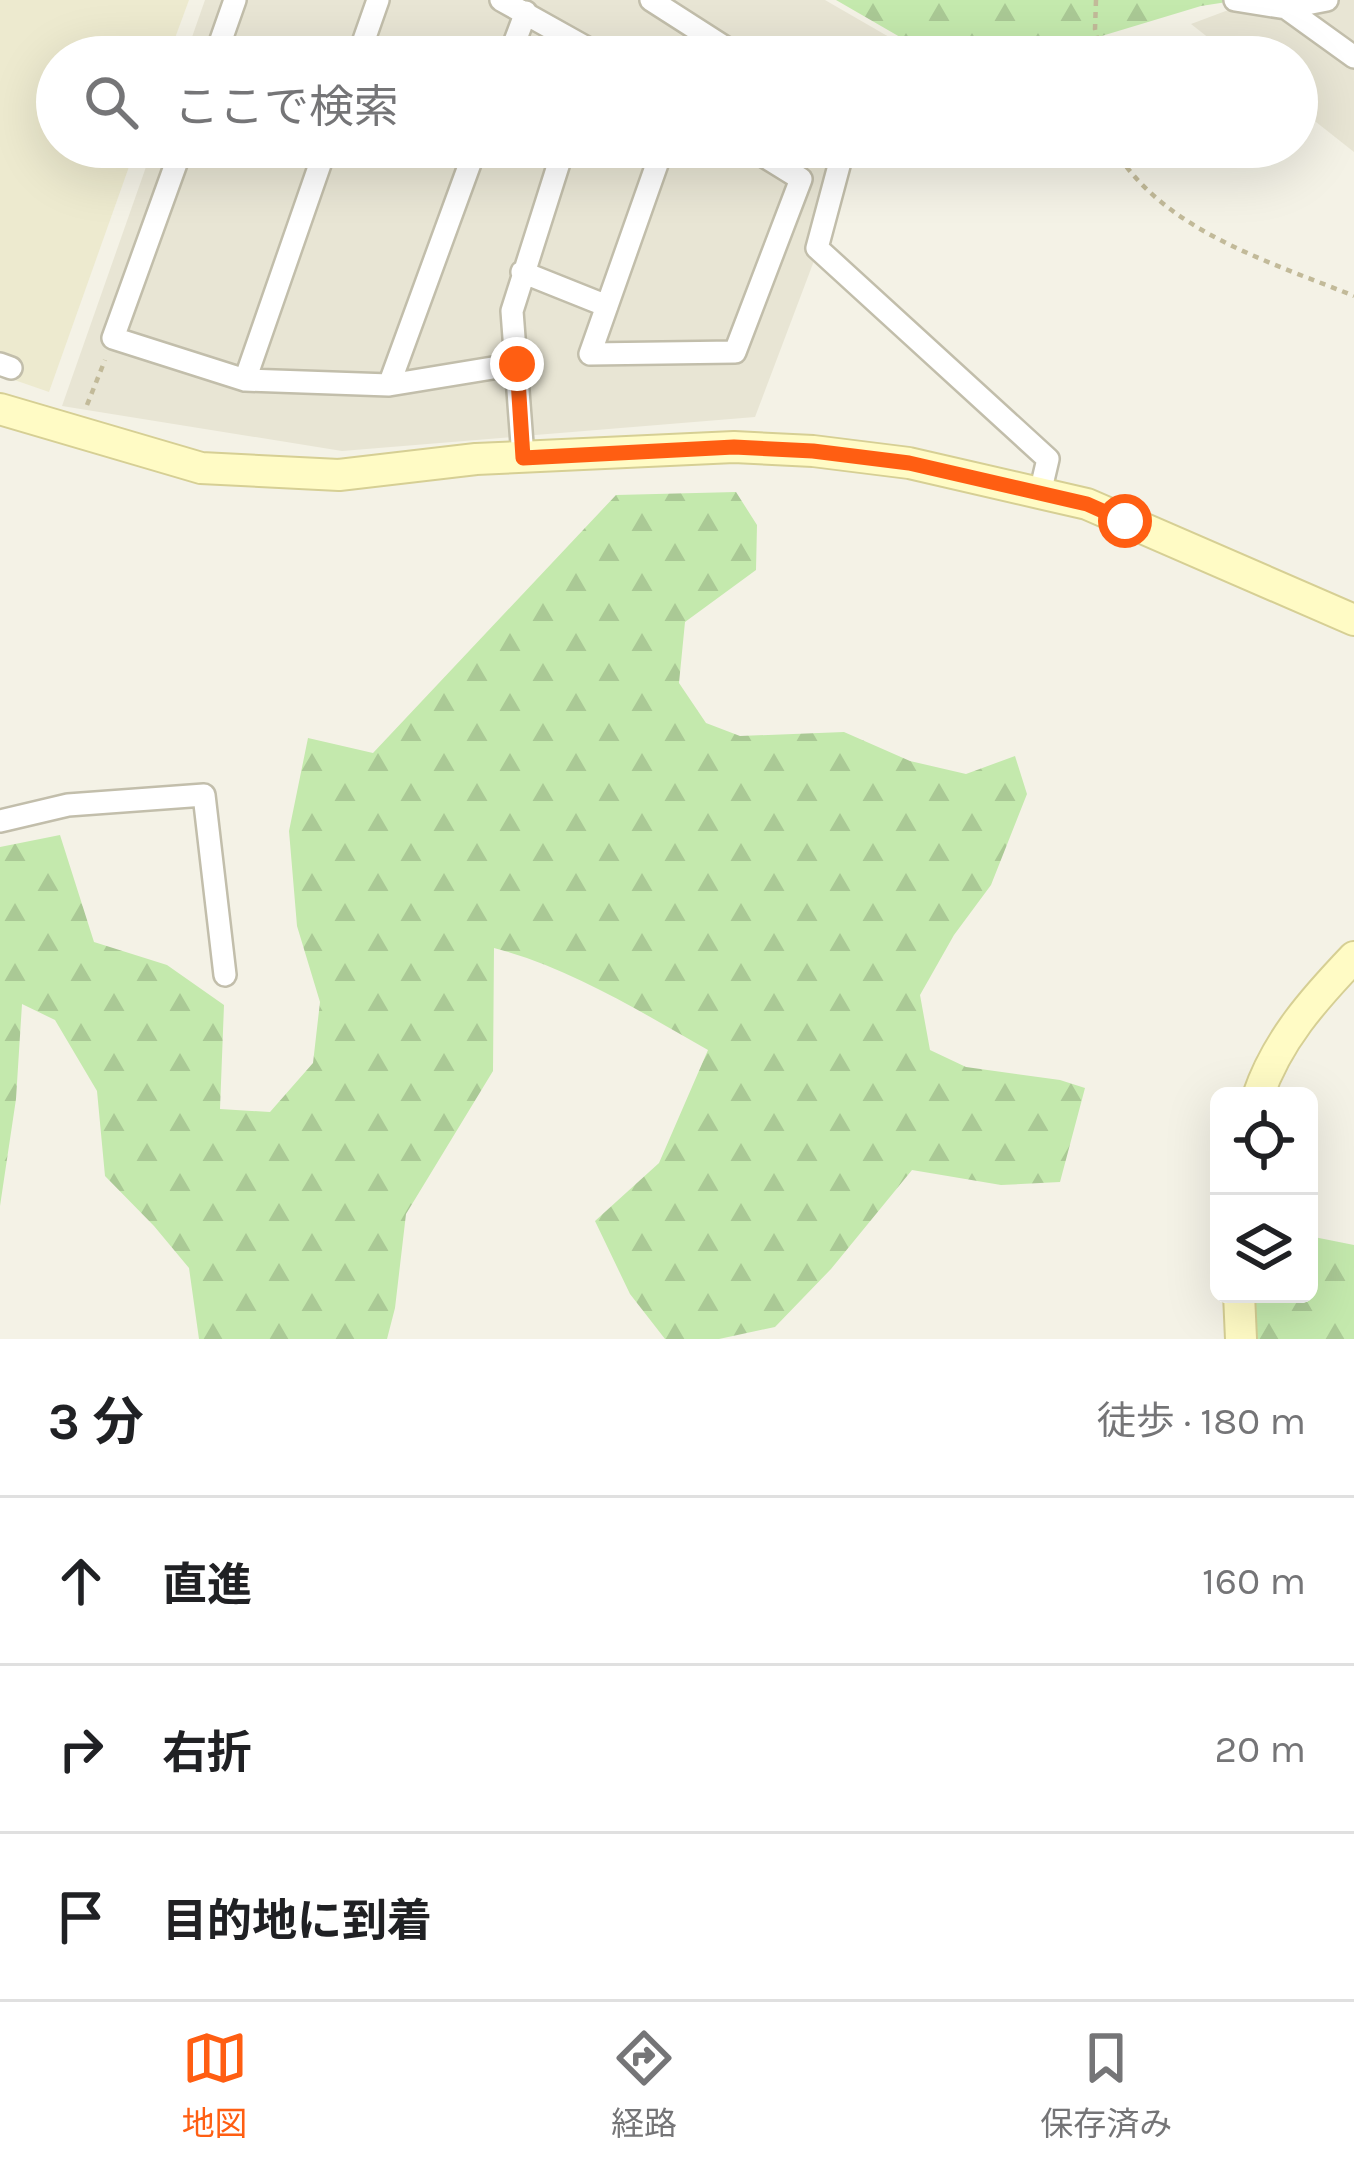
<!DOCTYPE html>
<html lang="ja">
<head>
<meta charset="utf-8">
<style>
  :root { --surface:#fff; --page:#f6f6f6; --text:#202124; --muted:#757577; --line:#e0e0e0; --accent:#ff5e12 }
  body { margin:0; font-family:Karla,"Noto Sans JP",sans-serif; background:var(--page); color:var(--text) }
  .controls { position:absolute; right:36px; bottom:36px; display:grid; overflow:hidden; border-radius:18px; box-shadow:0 12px 48px #0002 }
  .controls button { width:108px; height:108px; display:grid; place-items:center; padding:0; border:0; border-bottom:3px solid var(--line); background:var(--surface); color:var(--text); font:60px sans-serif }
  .stop { position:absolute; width:36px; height:36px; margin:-27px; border:9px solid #ff5e12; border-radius:50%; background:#fff }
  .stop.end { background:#ff5e12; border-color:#fff; box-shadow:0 3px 12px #0008 }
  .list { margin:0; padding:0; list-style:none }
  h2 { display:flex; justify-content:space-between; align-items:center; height:156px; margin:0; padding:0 48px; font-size:51px }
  h2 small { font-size:39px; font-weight:400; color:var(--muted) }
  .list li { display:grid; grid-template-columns:78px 1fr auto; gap:36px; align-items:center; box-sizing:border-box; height:168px; padding:0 48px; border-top:3px solid var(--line) }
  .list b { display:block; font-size:45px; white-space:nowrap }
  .list em { font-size:39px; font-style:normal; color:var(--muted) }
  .icon { flex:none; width:66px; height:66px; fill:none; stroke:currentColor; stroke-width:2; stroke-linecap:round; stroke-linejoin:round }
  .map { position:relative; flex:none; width:1354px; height:1339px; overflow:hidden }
  .search { position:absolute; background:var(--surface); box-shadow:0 12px 48px #0002; left:36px; right:36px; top:36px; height:132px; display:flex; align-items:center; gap:30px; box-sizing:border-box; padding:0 42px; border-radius:66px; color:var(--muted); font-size:45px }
  .sheet { height:660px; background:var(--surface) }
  nav { display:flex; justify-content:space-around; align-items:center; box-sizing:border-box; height:168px; border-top:3px solid var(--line); background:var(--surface); font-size:33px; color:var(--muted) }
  nav a { display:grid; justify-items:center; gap:6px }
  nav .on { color:var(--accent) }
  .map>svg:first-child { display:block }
</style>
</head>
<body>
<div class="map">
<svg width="1354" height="1339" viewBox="0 0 1354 1339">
  <defs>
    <pattern id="forest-firs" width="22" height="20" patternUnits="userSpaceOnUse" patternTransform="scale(3)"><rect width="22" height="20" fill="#c4e9ad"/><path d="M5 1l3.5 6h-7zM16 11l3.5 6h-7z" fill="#aac995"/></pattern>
  </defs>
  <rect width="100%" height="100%" fill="#f4f2e6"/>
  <!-- residential -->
  <path fill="#e8e5d4" d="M205 0H825L896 41 890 57H185Z
    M1255 0H1354V152L1297 107V57H1233L1191 24Z
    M153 147H857L755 417 342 451 62 406Z"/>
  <!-- education -->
  <path fill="#edeacf" d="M0 0H189L168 57H57V147H136L49 392 0 375Z"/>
  <!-- forest -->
  <path fill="url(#forest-firs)" d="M836 0H1240L1201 6 1042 54 955 39 900 37Z
    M736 492 757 525 756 570 685 622 679 683 706 723 740 736 844 732 910 761 966 774 1015 756 1027 794 991 885 954 935 920 995 930 1050 966 1067 1060 1080 1085 1088 1060 1182 1001 1185 912 1170 831 1269 775 1327 719 1339H665L630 1294 595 1221 659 1163 708 1050C639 1011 571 968 494 948L493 1071 406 1214 395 1308 387 1339H199L189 1268 154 1226 105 1176 97 1091 55 1020 22 1004 16 1099 0 1206V847L60 835 94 942 167 965 224 1005 220 1109 270 1112 313 1063 320 1002 297 926 289 831 308 738 373 753 616 495Z
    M1309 1236 1354 1245V1339H1251L1256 1294H1309Z"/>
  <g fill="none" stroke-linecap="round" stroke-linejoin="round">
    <defs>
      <path id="street" d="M501 0 603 57
        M651 0 740 57
        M1235 0 1286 8 1327 0
        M1286 8 1354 57
        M215 57 235 0
        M358 57 378 0
        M509 57 526 12
        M182 147 113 338 245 380 389 385 517 364
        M663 147 590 354 735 352 801 179 749 147
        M844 147 817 248 1048 459 1040 493
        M522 272 607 306
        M0 364 11 368
        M245 380 326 147
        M389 385 476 147
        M523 457 512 311 564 147
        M0 821 68 805 204 795 225 975"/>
      <path id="secondary" d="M0 409 201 468 339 475 476 459 734 447 813 451 909 463 1087 504 1354 620
        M1258 1096C1277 1040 1314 999 1354 957
        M1239 1294 1241 1339"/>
    </defs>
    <!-- street casing -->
    <use href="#street" stroke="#c2beab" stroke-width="26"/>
    <!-- secondary casing -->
    <use href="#secondary" stroke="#d6cf94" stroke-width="34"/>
    <!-- path -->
    <path stroke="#c2ba99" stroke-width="4.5" stroke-dasharray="6 6" stroke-linecap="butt" d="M1096 0 1095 29 1101 57
      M1113 147C1163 231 1268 261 1354 296
      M87 405 105 360"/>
    <!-- street -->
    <use href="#street" stroke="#fff" stroke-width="21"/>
    <!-- secondary -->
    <use href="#secondary" stroke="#fffbc5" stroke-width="30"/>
  </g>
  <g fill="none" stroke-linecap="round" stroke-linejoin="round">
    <!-- route -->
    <path stroke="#ff5e12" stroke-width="15" d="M517 364 523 458 734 447 813 451 909 463 1087 504 1125 521"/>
  </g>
</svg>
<div class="controls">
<button><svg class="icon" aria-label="locate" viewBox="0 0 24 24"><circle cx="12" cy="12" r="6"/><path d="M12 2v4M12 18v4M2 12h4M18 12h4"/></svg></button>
<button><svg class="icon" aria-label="layers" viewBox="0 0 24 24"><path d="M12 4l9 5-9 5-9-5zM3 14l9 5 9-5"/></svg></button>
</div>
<div class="stop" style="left:1125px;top:521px"></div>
<div class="stop end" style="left:517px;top:364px"></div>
<div class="search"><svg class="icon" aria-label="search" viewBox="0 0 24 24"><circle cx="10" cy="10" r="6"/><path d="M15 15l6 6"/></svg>ここで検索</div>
</div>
<section class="sheet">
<h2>3 分<small>徒歩 · 180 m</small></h2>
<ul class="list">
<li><svg class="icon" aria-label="ahead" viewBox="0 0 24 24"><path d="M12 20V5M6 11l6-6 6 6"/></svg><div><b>直進</b></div><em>160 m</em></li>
<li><svg class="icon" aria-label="right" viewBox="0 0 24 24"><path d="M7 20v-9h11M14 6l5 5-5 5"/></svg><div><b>右折</b></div><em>20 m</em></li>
<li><svg class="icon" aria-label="arrive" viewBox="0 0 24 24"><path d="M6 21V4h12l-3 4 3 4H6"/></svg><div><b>目的地に到着</b></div></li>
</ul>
</section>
<nav>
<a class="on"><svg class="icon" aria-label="map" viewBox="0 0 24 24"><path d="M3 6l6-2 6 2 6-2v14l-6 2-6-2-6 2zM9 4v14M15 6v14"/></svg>地図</a>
<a><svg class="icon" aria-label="directions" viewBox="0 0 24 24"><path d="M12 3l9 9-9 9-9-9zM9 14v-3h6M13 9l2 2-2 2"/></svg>経路</a>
<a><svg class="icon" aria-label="saved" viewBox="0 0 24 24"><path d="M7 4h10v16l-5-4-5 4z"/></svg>保存済み</a>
</nav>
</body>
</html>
